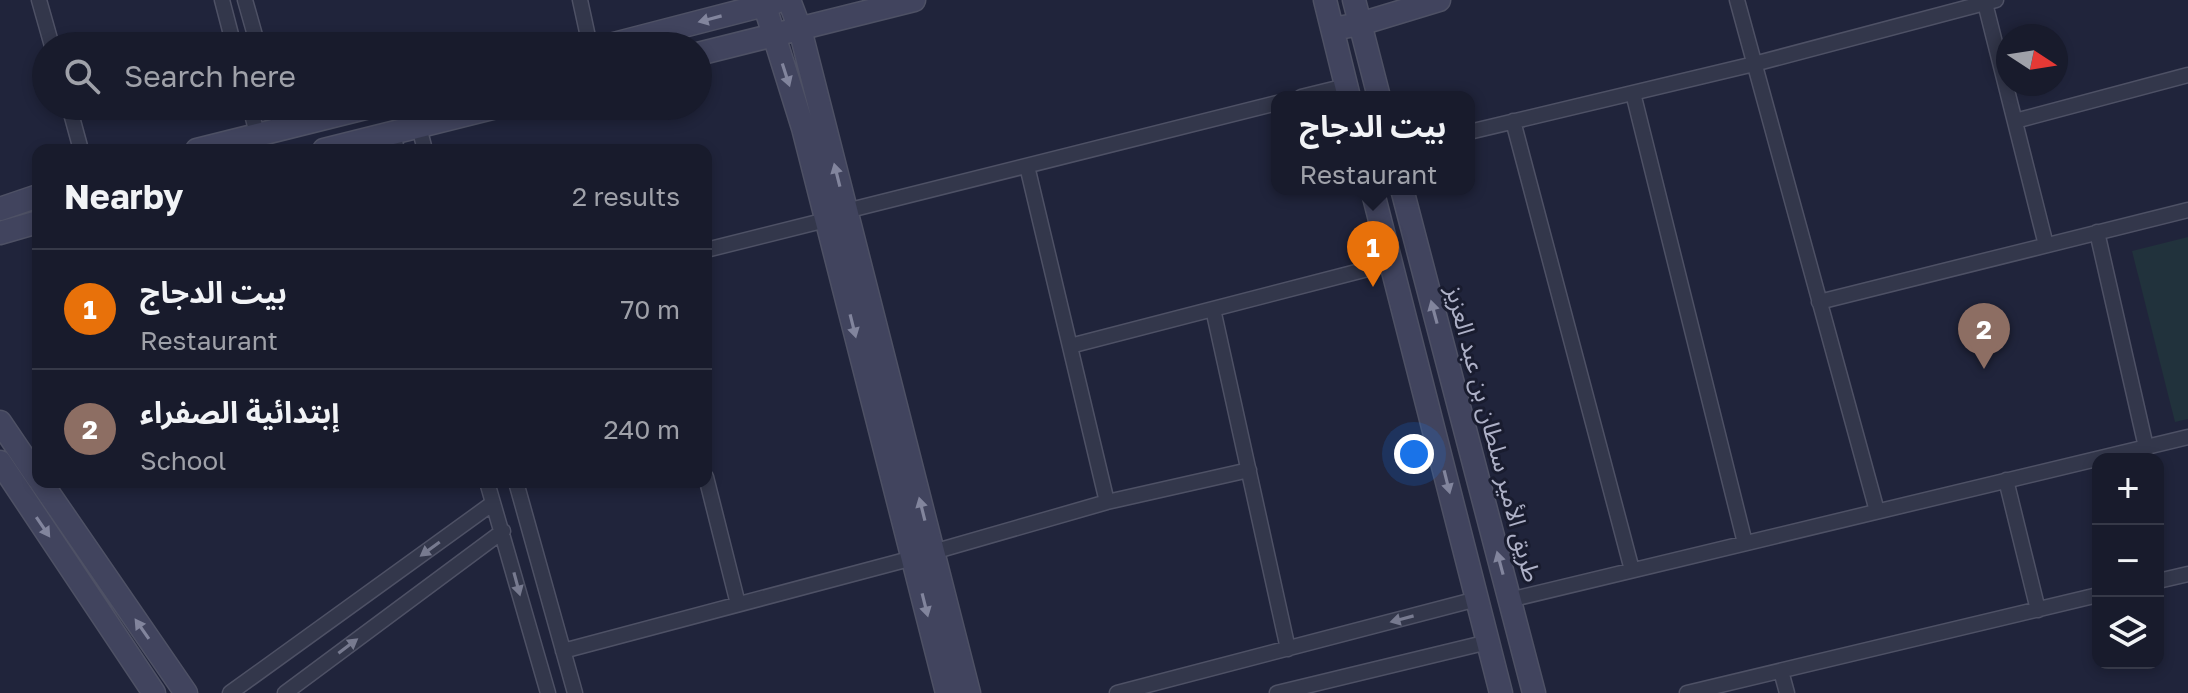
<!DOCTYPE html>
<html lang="en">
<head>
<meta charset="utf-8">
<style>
  :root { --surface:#181b2c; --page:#252838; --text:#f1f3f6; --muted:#9fa1a9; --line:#363948; --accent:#0b8043 }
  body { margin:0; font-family:"Golos Text","Noto Sans Arabic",sans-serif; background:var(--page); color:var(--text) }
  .controls { position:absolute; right:24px; bottom:24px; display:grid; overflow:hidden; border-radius:16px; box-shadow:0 4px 12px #0003 }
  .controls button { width:72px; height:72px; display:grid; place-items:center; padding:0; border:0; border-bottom:2px solid var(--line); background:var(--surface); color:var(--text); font:40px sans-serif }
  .compass { position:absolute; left:1996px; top:24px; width:72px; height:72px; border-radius:50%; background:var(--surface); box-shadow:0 4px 12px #0003; rotate:102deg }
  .you { position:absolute; left:1414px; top:454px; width:28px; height:28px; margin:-20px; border:6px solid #fff; border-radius:50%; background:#1a73e8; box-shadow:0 0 0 12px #1a73e833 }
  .badge { display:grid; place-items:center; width:52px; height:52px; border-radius:50%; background:var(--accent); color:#fff; font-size:26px; font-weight:700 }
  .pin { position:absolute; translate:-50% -66px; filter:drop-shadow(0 2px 4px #0008) }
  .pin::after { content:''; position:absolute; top:42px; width:28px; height:24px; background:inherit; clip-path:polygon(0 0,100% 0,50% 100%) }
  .popup { position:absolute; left:1271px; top:91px; width:204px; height:104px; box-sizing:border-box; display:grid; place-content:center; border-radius:16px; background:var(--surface); filter:drop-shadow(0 2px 6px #0005); font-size:26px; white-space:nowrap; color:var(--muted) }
  .popup b { font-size:30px; color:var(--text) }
  .popup::after { content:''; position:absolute; left:50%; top:100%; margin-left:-16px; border:16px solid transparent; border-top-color:var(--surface) }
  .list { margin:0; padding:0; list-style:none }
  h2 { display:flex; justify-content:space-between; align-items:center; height:104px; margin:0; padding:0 32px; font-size:34px }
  h2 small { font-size:26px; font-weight:400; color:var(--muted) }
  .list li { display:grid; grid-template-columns:52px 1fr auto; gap:24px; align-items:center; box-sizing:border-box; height:120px; padding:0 32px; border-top:2px solid var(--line) }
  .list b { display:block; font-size:30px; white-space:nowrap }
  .list p { margin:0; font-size:26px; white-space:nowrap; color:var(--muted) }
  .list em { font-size:26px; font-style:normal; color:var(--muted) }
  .icon { flex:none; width:44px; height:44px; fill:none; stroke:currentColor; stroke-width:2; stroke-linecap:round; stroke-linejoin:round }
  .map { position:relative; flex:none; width:2188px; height:693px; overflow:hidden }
  .search { position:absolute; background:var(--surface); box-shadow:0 4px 12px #0003; left:32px; top:32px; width:680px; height:88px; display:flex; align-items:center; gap:20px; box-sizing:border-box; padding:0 28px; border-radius:44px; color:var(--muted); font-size:30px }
  .panel { position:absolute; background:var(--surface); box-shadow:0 4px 12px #0003; left:32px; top:144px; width:680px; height:344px; border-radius:16px }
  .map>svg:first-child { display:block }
</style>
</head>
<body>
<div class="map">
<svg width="2188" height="693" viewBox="0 0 2188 693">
  <rect width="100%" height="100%" fill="#20243b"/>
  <!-- green -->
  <path fill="#21323c" d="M2188 237V419L2175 422 2132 251Z"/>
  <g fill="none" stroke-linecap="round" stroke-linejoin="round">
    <defs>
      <path id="street" d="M39 0 52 46
        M222 0 234 46
        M245 0 258 46
        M580 0 590 46
        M1737 0 1877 511
        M1985 3 2046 245
        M1633 93 1745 543
        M1301 97 1346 86
        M69 106 81 150
        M250 106 257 134
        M274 106 281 130
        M1513 121 1632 570
        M2015 121 2188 75
        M419 127 425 150
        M1469 132 1754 64 1996 0
        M393 133 397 150
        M1027 166 1107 502
        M846 211 1277 103
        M2097 232 2146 447
        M706 250 826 220
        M1819 302 2188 210
        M1213 309 1288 649
        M1070 346 1391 263
        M706 477 738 604
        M2006 480 2038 610
        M487 482 548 693
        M516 482 575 693
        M933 552 1107 502 1249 470
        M2158 581 2188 574
        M1509 600 2188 437
        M563 651 913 558
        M1781 671 1787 693
        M230 693 493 503
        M285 693 503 531
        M1117 693 1477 599
        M1277 693 1488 642
        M1687 693 2098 595"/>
      <path id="secondary" d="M763 0 803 128 947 693
        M789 0 800 29 969 693
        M1325 0 1349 97
        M1354 0 1379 97
        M1333 29 1360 24 1439 0
        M606 46 776 2
        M698 54 914 0
        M197 150 373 106
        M324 150 500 106
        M1372 189 1501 693
        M1402 189 1534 693
        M0 209 38 196
        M0 233 38 222
        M0 422 38 478
        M0 462 154 693
        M41 482 186 693"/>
    </defs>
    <!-- street casing -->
    <use href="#street" stroke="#4e5165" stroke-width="17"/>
    <!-- secondary casing -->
    <use href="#secondary" stroke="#4e5165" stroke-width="25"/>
    <!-- street -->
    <use href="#street" stroke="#33374b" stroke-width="14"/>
    <!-- secondary -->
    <use href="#secondary" stroke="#41445e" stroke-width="22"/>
  </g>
  <!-- one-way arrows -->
  <defs><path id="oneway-solid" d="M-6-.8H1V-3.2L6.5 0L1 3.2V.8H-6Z" transform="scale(2)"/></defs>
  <g fill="#82859d">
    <use href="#oneway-solid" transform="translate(710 19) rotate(165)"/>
    <use href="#oneway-solid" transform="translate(786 75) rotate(72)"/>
    <use href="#oneway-solid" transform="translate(837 175) rotate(-104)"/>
    <use href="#oneway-solid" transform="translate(1434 312) rotate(-105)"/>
    <use href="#oneway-solid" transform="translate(853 326) rotate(76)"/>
    <use href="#oneway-solid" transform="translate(1447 482) rotate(76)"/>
    <use href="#oneway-solid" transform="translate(922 509) rotate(-104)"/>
    <use href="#oneway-solid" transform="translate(43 527) rotate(56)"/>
    <use href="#oneway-solid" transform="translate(1500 563) rotate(-105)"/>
    <use href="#oneway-solid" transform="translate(925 605) rotate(76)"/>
    <use href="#oneway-solid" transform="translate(142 629) rotate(-125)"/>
  </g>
  <g fill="#777a8f">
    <use href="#oneway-solid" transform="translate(430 549) rotate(144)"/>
    <use href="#oneway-solid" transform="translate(517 584) rotate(75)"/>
    <use href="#oneway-solid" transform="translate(1402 619) rotate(165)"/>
    <use href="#oneway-solid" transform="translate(348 646) rotate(-37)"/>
  </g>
  <g text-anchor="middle" stroke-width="6" stroke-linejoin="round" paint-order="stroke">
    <!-- street labels -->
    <g font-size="24" fill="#aeb1c7" stroke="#191c2f">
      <text transform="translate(1493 434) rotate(75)" y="8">طريق الأمير سلطان بن عبد العزيز</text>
    </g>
  </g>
</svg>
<div class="controls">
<button>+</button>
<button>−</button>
<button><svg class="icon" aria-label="layers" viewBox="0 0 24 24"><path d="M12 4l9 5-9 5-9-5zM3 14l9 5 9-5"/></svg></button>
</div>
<svg class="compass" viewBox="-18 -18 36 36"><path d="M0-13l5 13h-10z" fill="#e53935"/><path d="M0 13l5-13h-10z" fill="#9fa1a9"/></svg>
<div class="you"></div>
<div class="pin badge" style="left:1373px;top:287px;background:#e8710a">1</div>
<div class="popup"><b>بيت الدجاج</b>Restaurant</div>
<div class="pin badge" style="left:1984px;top:369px;background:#8d6e63">2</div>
<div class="search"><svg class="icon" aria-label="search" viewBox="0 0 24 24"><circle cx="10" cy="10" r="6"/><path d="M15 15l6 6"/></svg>Search here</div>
<section class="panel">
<h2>Nearby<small>2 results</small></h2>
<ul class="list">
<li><span class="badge" style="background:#e8710a">1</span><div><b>بيت الدجاج</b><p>Restaurant</p></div><em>70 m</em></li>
<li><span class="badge" style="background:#8d6e63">2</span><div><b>إبتدائية الصفراء</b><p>School</p></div><em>240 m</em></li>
</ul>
</section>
</div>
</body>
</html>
